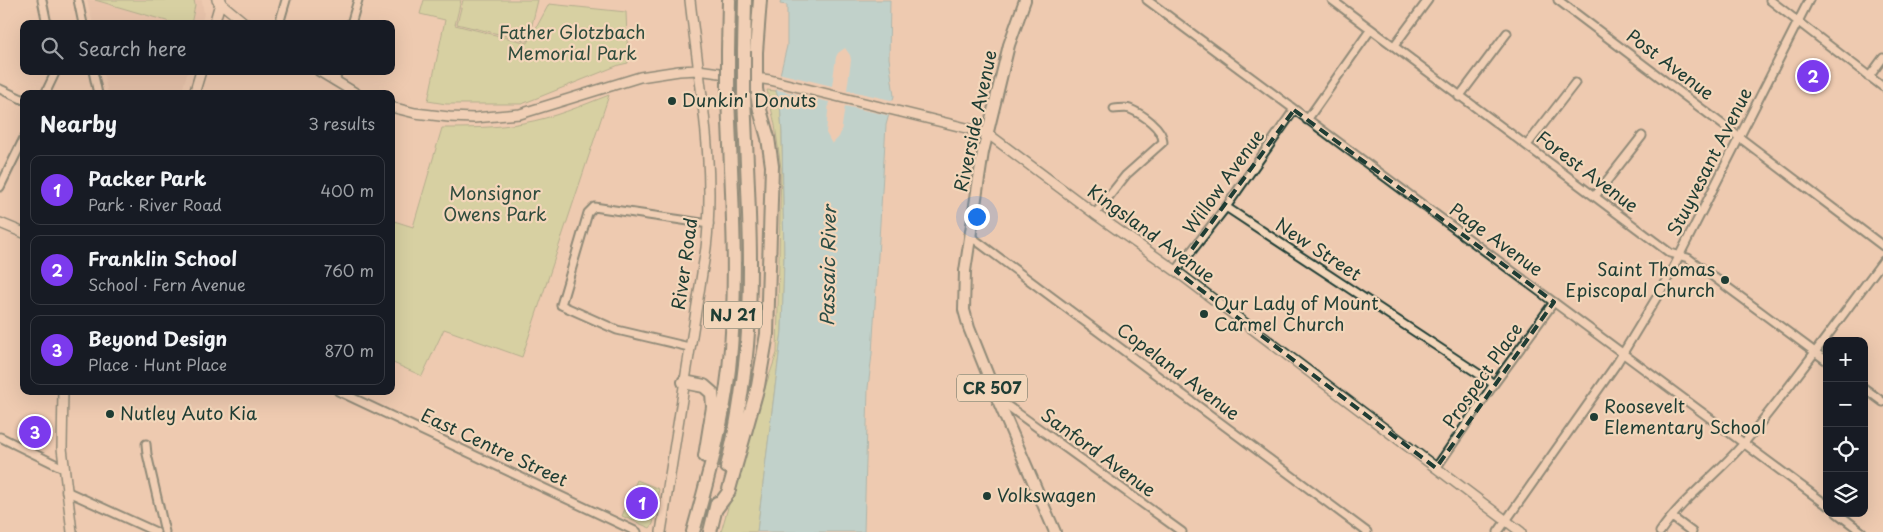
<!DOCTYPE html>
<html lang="en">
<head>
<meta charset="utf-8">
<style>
  :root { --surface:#171b24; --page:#20242c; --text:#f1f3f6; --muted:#9ea1a6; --line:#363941; --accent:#7c3aed }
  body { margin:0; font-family:"Playpen Sans",sans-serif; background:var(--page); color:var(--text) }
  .controls { position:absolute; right:15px; bottom:15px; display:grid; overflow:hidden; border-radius:10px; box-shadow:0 5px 20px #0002 }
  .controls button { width:45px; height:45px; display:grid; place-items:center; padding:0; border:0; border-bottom:1px solid var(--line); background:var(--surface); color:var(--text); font:25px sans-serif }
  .you { position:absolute; left:976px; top:216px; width:18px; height:18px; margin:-12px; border:4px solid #fff; border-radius:50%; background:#1a73e8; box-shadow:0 0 0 8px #1a73e833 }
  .badge { display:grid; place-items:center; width:32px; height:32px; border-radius:50%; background:var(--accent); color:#fff; font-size:16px; font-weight:700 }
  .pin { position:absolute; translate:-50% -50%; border:2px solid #fff; box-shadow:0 1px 5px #0006 }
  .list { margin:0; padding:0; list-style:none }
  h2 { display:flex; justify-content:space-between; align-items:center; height:65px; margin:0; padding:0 20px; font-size:21px }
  h2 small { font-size:16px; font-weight:400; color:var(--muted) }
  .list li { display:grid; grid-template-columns:32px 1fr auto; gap:15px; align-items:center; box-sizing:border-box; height:70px; margin:0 10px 10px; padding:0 10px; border:1px solid var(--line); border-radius:10px }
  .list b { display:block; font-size:19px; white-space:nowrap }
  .list p { margin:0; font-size:16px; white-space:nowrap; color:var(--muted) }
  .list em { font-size:16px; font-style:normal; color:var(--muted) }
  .icon { flex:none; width:28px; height:28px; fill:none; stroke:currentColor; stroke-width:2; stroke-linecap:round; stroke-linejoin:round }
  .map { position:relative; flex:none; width:1883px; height:532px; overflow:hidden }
  .search { position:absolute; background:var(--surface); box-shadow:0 5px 20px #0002; left:20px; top:20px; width:375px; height:55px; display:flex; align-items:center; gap:12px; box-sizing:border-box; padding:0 18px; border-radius:10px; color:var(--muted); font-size:19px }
  .panel { position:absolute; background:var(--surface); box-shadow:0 5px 20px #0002; left:20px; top:90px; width:375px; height:305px; border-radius:10px }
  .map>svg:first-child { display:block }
</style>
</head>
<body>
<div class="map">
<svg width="1883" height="532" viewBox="0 0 1883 532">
  <rect width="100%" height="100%" fill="#eecab0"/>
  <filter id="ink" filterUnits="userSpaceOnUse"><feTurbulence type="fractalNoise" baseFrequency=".02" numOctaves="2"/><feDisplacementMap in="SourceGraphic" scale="10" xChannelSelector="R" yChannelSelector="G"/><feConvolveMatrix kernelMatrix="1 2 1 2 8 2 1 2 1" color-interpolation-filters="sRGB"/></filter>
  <g filter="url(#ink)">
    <!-- built -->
    <path fill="#e0bba3" d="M87 0H202L204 14 201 24H93Z
      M1813 56 1833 71 1813 97 1794 82Z
      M103 71H188L181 94H108Z"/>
    <!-- green -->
    <path fill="#bbd890" stroke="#6d8a62" d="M95 0H194L195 5 191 24H177Z
      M424 0H461L455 25 528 43 549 4 626 12 628 63 619 65 522 104H446L428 101 445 20 420 14Z
      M463 0H538L528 41 457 24Z
      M767 90 776 91 780 103 782 132 784 259 782 331 757 532H721L750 431 777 353 781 168 775 125Z
      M609 95 522 357 444 329 422 376 391 362V220L413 227 442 128C468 128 497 128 523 123 553 118 581 106 609 95Z
      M637 480 659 489 653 524 650 528 622 516Z"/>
    <!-- water -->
    <path fill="#8bdae9" stroke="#609ba1" d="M781 0H890L889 58 894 96 886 125 872 354 868 388 864 532H757L782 331 784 259 782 132 780 103 776 91 787 46V5L780 4Z"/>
    <!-- pier -->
    <path fill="#eecab0" d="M845 48 850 55 851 60 847 90 895 101 891 116 845 106 841 132 839 137 832 144 826 133 829 102 774 89 778 73 832 86 836 57 838 53Z"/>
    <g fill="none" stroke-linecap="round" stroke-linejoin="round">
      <defs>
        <path id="street" d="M42 0 47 24
          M78 0 83 24
          M1147 0 1827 505
          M1332 0 1670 253 1688 258 1827 361
          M1558 0 1883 246
          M1770 0 1883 87
          M279 24 286 0
          M351 24 358 0
          M1394 46 1428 0
          M93 71 98 94
          M1869 77 1883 58
          M335 81 338 71
          M0 89 24 100
          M45 94 56 71
          M1459 97 1507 33
          M1307 120 1371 29
          M1527 145 1575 83
          M0 187 24 138
          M1595 196 1642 136
          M1226 207 1494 384
          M1095 214 1126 175 1163 142C1163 128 1142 114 1130 109 1126 107 1119 109 1114 109
          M970 236 1367 532
          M1176 271 1226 207 1294 110
          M689 347 617 330 561 305 588 213 594 207 709 224
          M1864 388 1883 402
          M338 391 637 532
          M998 399 1182 532
          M0 437 63 468
          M146 444 147 454 165 532
          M1436 468 1494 384 1554 302
          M66 491 156 532
          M1837 513 1862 532
          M1672 517 1692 532
          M1498 532 1617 363 1666 282 1809 0
          M1660 532C1683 498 1718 474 1744 443 1793 384 1837 322 1883 261"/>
        <path id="secondary" d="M217 0 246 24
          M214 24 221 0
          M319 71 357 94
          M194 94 201 71
          M391 107 415 113 449 117 474 118 520 114 640 77 679 71 698 70 770 80 987 133 1095 214 1176 271 1521 532
          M0 223 24 233
          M63 391 62 448 72 532
          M661 532 706 248C716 164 699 83 690 0"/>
        <path id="primary" d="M1025 0 1009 45 983 152 965 271 964 310 969 328 997 398 1055 532"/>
        <path id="highway" d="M728 51 729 0
          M744 51 745 0
          M684 382 704 386 712 393 713 407 705 456
          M727 467C737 427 743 387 747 346 754 263 747 178 744 95
          M716 509 728 493 758 386 767 334 772 166 768 138 760 110 756 89V52L760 0
          M693 532C708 478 723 424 729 369 739 278 731 186 728 95
          M710 532 717 503"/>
      </defs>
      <!-- street casing -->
      <use href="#street" stroke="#1f3d34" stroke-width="11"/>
      <!-- secondary casing -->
      <use href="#secondary" stroke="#1f3d34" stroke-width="12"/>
      <!-- primary casing -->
      <use href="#primary" stroke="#1f3d34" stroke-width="14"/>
      <!-- highway casing -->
      <use href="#highway" stroke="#1f3d34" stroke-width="16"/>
      <!-- street -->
      <use href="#street" stroke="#f3d6ba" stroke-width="7"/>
      <!-- secondary -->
      <use href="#secondary" stroke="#f3d6ba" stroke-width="9"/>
      <!-- primary -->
      <use href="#primary" stroke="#f3d6ba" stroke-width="10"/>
      <!-- highway -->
      <use href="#highway" stroke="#f3d6ba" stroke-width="12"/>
      <defs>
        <path id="highway-bridge" d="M728 51V95
          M744 51V95"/>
      </defs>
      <!-- highway-bridge casing -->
      <use href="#highway-bridge" stroke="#1f3d34" stroke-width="16" stroke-linecap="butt"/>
      <!-- highway-bridge -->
      <use href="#highway-bridge" stroke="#f3d6ba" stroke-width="12"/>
    </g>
  </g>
  <!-- marked area -->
  <path d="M0 0H1883V532H0ZM1294 110 1554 302 1436 468 1176 271Z" fill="#eecab0" fill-opacity=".55" fill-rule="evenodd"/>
  <path fill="none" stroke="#1f3d34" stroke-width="4" stroke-dasharray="10 6" stroke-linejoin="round" d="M1294 110 1554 302 1436 468 1176 271Z"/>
  <!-- markers -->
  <g fill="#1f3d34" stroke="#f3d6ba" stroke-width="2">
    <circle cx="672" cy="101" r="5"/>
    <circle cx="1725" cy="280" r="5"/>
    <circle cx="1204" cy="314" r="5"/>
    <circle cx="110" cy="414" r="5"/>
    <circle cx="1594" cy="417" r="5"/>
    <circle cx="987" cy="496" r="5"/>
  </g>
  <g text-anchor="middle" stroke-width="4.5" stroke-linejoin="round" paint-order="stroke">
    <!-- shield labels -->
    <g fill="#f3d6ba" stroke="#5f6b5c" stroke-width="1">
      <rect x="704" y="301.5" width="58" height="27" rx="4"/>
      <rect x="957" y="374.5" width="70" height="27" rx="4"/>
    </g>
    <g font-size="16" font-weight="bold" fill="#1f3d34">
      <text x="733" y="321">NJ 21</text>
      <text x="992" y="394">CR 507</text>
    </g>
    <!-- park labels -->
    <g font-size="18" fill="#2f4c3d" stroke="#f3d6ba">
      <text x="572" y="39">Father Glotzbach<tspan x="572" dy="21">Memorial Park</tspan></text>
      <text x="495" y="200">Monsignor<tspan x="495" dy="21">Owens Park</tspan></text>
    </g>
    <!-- street labels -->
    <g font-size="18" fill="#1f3d34" stroke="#f3d6ba">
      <text transform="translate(1670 65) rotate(37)" y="6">Post Avenue</text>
      <text transform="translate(976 121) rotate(-78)" y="6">Riverside Avenue</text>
      <text transform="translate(1710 162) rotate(-63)" y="6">Stuyvesant Avenue</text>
      <text transform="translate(1587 172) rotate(37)" y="6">Forest Avenue</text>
      <text transform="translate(1224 182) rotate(-54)" y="6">Willow Avenue</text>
      <text transform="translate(1151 234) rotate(36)" y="6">Kingsland Avenue</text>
      <text transform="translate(1496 240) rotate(36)" y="6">Page Avenue</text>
      <text transform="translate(1318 250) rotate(33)" y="6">New Street</text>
      <text transform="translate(685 264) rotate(-82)" y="6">River Road</text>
      <text transform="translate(1178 372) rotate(37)" y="6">Copeland Avenue</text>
      <text transform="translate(1483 376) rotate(-55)" y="6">Prospect Place</text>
      <text transform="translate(494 448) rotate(25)" y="6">East Centre Street</text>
      <text transform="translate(1098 453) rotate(36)" y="6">Sanford Avenue</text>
    </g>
    <!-- poi labels -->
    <g font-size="18" fill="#1f3d34" stroke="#f3d6ba" text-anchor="start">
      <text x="682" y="107">Dunkin' Donuts</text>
      <text x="1715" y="276" text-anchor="end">Saint Thomas<tspan x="1715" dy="21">Episcopal Church</tspan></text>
      <text x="1214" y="310">Our Lady of Mount<tspan x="1214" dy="21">Carmel Church</tspan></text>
      <text x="1604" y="413">Roosevelt<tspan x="1604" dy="21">Elementary School</tspan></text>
      <text x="120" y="420">Nutley Auto Kia</text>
      <text x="997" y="502">Volkswagen</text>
    </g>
    <!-- water labels -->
    <g font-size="19" font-style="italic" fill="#2a4d46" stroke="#f3d6ba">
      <text transform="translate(828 266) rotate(-89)" y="7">Passaic River</text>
    </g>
  </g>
</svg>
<div class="controls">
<button>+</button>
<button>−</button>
<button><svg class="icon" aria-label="locate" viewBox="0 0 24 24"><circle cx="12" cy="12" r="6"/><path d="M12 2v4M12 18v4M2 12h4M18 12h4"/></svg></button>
<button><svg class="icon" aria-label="layers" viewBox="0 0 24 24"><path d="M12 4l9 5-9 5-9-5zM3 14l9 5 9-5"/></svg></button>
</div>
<div class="you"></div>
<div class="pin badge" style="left:642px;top:503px">1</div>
<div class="pin badge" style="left:1813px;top:76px">2</div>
<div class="pin badge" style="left:35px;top:432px">3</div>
<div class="search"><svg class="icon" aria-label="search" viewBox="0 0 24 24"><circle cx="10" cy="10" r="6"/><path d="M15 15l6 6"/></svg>Search here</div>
<section class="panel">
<h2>Nearby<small>3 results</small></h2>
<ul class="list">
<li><span class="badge">1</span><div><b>Packer Park</b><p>Park · River Road</p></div><em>400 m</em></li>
<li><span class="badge">2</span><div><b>Franklin School</b><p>School · Fern Avenue</p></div><em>760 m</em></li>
<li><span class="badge">3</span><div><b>Beyond Design</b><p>Place · Hunt Place</p></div><em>870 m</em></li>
</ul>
</section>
</div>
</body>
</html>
